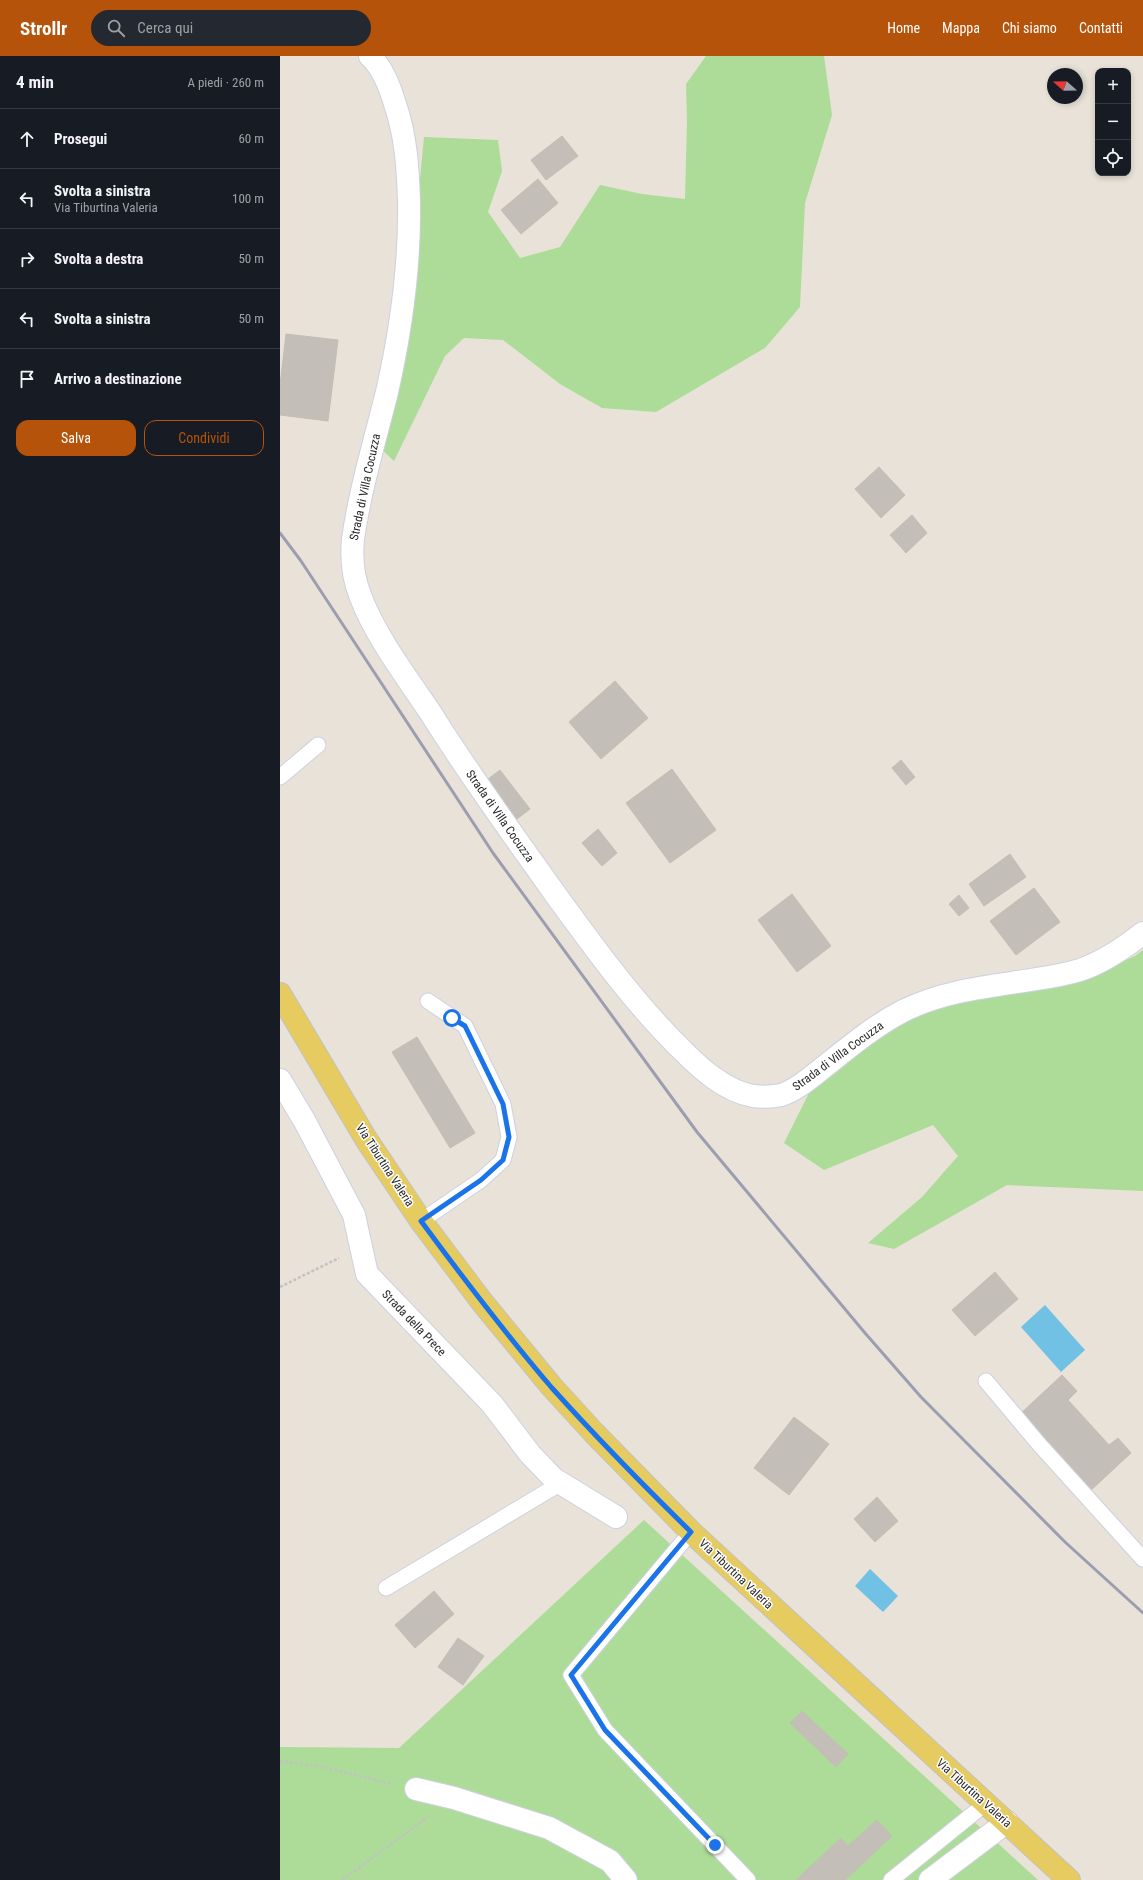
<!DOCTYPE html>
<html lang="it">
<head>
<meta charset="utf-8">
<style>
  :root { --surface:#171b24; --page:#242831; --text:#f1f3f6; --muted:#9ea1a6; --line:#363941; --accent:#b45309 }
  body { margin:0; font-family:"Roboto Condensed",sans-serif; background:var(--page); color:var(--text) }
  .controls { position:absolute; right:12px; top:12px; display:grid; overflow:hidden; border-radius:8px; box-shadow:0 2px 6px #0003 }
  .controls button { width:36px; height:36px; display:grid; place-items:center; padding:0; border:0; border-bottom:1px solid var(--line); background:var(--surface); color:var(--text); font:20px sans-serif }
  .compass { position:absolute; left:767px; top:12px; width:36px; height:36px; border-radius:50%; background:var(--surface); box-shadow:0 2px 6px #0003; rotate:290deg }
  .stop { position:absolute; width:12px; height:12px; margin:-9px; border:3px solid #1a73e8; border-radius:50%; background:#fff }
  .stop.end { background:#1a73e8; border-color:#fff; box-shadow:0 1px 4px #0008 }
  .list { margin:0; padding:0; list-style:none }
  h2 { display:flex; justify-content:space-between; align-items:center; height:52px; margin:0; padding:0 16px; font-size:17px }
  h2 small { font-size:13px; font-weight:400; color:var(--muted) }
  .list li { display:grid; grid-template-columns:26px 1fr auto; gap:12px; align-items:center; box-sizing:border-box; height:60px; padding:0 16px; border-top:1px solid var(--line) }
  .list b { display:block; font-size:15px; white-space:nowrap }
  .list p { margin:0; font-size:13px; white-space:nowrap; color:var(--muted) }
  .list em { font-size:13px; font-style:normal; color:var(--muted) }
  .actions { display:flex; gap:8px; padding:12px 16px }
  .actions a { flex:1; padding:9px 0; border:1px solid var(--accent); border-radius:12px; text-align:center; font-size:14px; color:var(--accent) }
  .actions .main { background:var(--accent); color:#fff }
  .icon { flex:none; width:22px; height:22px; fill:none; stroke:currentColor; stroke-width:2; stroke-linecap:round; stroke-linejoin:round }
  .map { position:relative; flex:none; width:863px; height:1824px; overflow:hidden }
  header { display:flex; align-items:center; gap:24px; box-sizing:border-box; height:56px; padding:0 20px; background:var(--accent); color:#fff }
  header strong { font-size:19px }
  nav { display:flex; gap:22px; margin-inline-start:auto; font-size:14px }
  .search { width:280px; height:36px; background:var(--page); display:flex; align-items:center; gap:10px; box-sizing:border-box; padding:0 14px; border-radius:22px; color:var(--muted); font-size:15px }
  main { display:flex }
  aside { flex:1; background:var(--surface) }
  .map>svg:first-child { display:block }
</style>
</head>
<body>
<header>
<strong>Strollr</strong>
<div class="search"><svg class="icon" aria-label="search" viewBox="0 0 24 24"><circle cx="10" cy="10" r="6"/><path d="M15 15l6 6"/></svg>Cerca qui</div>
<nav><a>Home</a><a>Mappa</a><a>Chi siamo</a><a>Contatti</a></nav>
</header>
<main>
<aside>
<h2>4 min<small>A piedi · 260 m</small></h2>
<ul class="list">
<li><svg class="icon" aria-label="ahead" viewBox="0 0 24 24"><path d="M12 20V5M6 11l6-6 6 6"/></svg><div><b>Prosegui</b></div><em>60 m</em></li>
<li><svg class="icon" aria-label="left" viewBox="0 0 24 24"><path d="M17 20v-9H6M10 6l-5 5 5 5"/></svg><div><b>Svolta a sinistra</b><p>Via Tiburtina Valeria</p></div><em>100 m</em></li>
<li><svg class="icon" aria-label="right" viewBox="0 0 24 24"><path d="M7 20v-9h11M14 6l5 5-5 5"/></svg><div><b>Svolta a destra</b></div><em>50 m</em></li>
<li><svg class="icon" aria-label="left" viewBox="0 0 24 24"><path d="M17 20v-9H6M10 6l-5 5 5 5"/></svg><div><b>Svolta a sinistra</b></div><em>50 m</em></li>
<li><svg class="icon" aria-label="arrive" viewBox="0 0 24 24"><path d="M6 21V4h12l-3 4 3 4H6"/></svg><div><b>Arrivo a destinazione</b></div></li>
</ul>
<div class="actions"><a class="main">Salva</a><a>Condividi</a></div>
</aside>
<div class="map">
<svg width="863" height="1824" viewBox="0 0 863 1824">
  <rect width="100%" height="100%" fill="#e8e2d8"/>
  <!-- green -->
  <path fill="#acdc98" d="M426 0H544L552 59 525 147 520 251 485 292 376 356 322 352 280 328 223 284 184 282 165 300 114 405 99 391 124 291 144 81 218 84 222 115 208 156 240 202 280 191 320 129 362 138 405 143 407 65 406 28Z
    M863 894V1135L727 1129 614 1193 588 1187 642 1141 678 1100 653 1069 544 1114 504 1087 536 1023 639 958 721 936 792 928 855 900Z
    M364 1464 758 1824H0V1691L119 1692Z"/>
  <!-- water -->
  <path fill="#71c1e5" d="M765 1249 805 1294 781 1316 741 1271Z
    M590 1513 618 1540 603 1556 575 1530Z"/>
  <!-- building -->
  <path fill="#c3bfb8" stroke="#c3beb3" d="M282 80 298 100 266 124 251 104Z
    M258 123 278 147 241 178 221 154Z
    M6 278 58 284 48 365 0 359V329Z
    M599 411 625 439 601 462 575 433Z
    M632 459 647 477 626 497 610 479Z
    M335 625 368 662 321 703 289 666Z
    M621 704 635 721 626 729 612 712Z
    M392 713 436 774 390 807 346 747Z
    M220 714 250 753 233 766 203 727Z
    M318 773 337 797 322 810 302 787Z
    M730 798 746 821 704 850 689 828Z
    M754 832 780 866 736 899 710 865Z
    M512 838 551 890 517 916 478 864Z
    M679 839 689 852 679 860 669 848Z
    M137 981 195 1077 170 1092 112 996Z
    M715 1216 738 1243 695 1280 672 1254Z
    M782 1319 797 1335 788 1344 829 1389 838 1382 851 1397 809 1436 739 1359Z
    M514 1361 549 1388 509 1439 474 1412Z
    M597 1441 618 1465 595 1486 574 1463Z
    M154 1535 174 1558 135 1592 115 1569Z
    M178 1582 204 1600 183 1629 158 1611Z
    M522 1655 568 1698 556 1711 510 1667Z
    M597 1764 612 1780 565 1824H516L561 1782 568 1790Z"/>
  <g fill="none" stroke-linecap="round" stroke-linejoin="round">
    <defs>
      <path id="lane" d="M0 721 38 689
        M141 1165 201 1124 223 1104 229 1081 223 1048 185 970 148 945
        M706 1325 758 1387 863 1503
        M411 1476 291 1619 325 1674 468 1824
        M106 1532 281 1427
        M611 1824 705 1748"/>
      <path id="street" d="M90 0C103 12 110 31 115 48 126 80 128 113 129 146 130 210 121 274 107 336 95 384 80 434 73 483 71 503 73 521 80 539 95 580 126 620 150 656 188 717 231 776 273 835 313 890 353 946 402 994 421 1013 445 1035 473 1040 481 1041 492 1041 501 1039 517 1034 531 1021 544 1011 569 991 594 970 623 955 661 936 703 931 744 925 763 922 781 920 800 914 824 906 844 892 863 877
        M0 1024 24 1064 74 1159 87 1218 212 1348 250 1398 274 1423 336 1461
        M136 1733 174 1742 269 1772 330 1805 346 1824
        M650 1824 727 1766"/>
      <path id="primary" d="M0 938 86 1083 141 1165 202 1246 272 1331 314 1377 411 1476 789 1824"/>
    </defs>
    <!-- lane casing -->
    <use href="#lane" stroke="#ced0df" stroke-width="17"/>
    <!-- street casing -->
    <use href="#street" stroke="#ced0df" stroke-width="24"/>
    <!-- primary casing -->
    <use href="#primary" stroke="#c2c2c2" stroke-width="24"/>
    <!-- path -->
    <path stroke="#c2c2c2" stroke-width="2.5" stroke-dasharray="3 2" stroke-linecap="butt" d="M0 1231 59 1202
      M0 1705 38 1710 113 1728
      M62 1824 148 1761"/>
    <!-- lane -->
    <use href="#lane" stroke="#fff" stroke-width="15"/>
    <!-- street -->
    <use href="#street" stroke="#fff" stroke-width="22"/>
    <!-- primary -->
    <use href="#primary" stroke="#e6cc60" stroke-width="22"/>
    <!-- rail -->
    <path stroke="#9c9eb0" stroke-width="3" d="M0 477 21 505 213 797 417 1076 585 1277 641 1341 785 1486 863 1557"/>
  </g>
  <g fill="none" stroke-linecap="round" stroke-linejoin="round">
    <!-- route -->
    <path stroke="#1a73e8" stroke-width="5" d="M172 962 185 970 223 1048 229 1081 223 1104 201 1124 141 1165C183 1222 226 1278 272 1332 317 1382 363 1429 411 1476L291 1619 325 1674 435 1789"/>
  </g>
  <g text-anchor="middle" stroke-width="3" stroke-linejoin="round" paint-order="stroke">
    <!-- street labels -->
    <g font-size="12" fill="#262626" stroke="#fff">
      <text transform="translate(85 431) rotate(-78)" y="4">Strada di Villa Cocuzza</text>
      <text transform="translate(220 760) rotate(55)" y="4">Strada di Villa Cocuzza</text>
      <text transform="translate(558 1000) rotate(-36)" y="4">Strada di Villa Cocuzza</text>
      <text transform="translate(105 1109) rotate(57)" y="4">Via Tiburtina Valeria</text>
      <text transform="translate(134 1267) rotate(46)" y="4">Strada della Prece</text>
      <text transform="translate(456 1518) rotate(43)" y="4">Via Tiburtina Valeria</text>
      <text transform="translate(694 1737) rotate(42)" y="4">Via Tiburtina Valeria</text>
    </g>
  </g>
</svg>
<div class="controls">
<button>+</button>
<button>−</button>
<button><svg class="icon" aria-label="locate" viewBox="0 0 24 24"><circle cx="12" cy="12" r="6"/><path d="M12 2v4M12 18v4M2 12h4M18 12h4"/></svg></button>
</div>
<svg class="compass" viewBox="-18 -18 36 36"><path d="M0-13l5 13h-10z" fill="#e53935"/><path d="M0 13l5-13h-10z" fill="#9ea1a6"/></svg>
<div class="stop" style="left:172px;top:962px"></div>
<div class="stop end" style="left:435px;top:1789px"></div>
</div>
</main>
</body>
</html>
